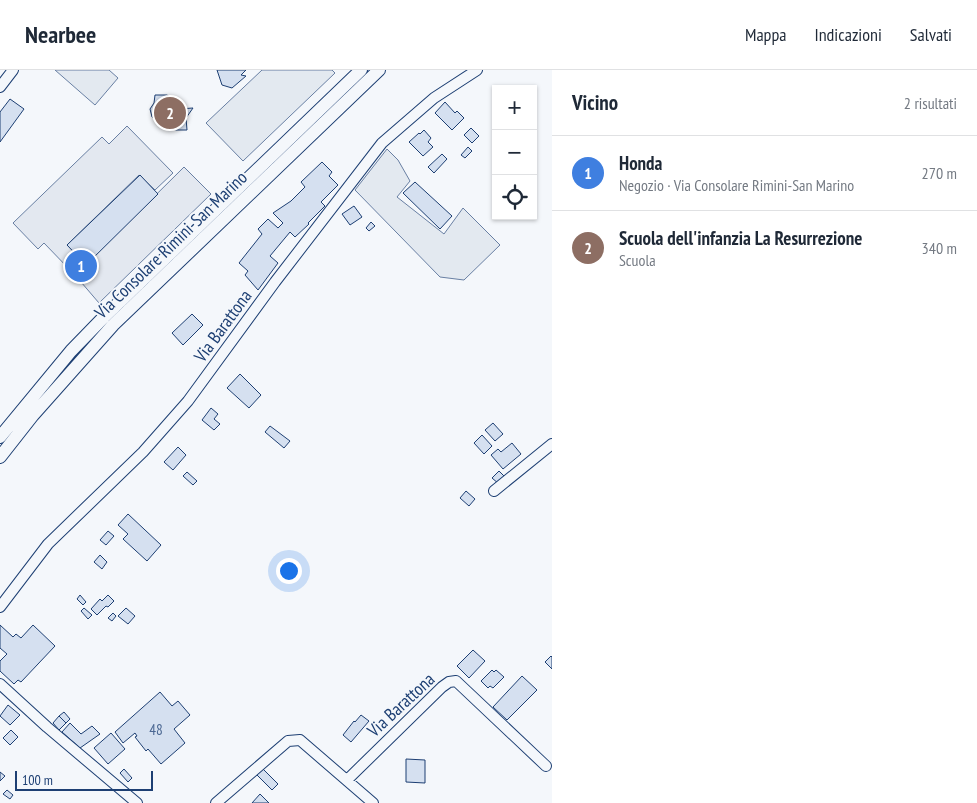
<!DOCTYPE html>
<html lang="it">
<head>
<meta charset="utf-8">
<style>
  :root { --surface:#fff; --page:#f2f2f3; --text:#1f2937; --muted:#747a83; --line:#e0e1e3; --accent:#c62828 }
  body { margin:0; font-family:"PT Sans Narrow",sans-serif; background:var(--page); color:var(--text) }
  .controls { position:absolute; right:15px; top:15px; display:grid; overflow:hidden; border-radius:0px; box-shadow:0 1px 4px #0004 }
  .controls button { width:45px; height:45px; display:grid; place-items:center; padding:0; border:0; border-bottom:1px solid var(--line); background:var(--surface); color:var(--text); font:25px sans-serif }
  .scale { position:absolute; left:15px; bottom:12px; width:138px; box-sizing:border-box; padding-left:5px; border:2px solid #1d3f73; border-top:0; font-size:14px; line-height:18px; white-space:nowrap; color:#1d3f73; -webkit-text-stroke:4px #f4f7fb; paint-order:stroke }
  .you { position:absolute; left:288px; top:500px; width:18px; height:18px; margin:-12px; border:4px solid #fff; border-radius:50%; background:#1a73e8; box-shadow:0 0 0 8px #1a73e833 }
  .badge { display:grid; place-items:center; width:32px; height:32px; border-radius:50%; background:var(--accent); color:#fff; font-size:16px; font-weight:700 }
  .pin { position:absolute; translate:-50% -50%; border:2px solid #fff; box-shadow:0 1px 5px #0006 }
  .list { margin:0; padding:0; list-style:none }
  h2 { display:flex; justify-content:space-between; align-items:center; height:65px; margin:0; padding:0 20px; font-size:21px }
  h2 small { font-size:16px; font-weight:400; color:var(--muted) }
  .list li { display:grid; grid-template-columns:32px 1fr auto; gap:15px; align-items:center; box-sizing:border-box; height:75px; padding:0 20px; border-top:1px solid var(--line) }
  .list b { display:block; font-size:19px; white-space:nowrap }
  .list p { margin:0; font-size:16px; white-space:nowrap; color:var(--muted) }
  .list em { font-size:16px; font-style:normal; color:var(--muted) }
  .icon { flex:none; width:28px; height:28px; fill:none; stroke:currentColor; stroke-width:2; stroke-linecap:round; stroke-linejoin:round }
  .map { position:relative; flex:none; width:552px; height:733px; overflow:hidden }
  header { display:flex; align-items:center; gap:30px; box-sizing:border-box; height:70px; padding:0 25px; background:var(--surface); border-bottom:1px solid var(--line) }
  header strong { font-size:24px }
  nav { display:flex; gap:28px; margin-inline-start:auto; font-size:18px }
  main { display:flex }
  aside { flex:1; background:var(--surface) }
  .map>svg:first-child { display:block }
</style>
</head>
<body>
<header>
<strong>Nearbee</strong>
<nav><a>Mappa</a><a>Indicazioni</a><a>Salvati</a></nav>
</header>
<main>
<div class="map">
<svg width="552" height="733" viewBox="0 0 552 733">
  <rect width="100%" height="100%" fill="#f4f7fb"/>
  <!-- green -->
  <path fill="#e3e9f0" stroke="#687fa3" d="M55 0H109L118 8 95 35Z
    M262 0H332L335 3 243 91 206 53Z
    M387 79 398 90 410 111 397 127 444 164 463 138 500 175 464 210 440 207 355 120Z"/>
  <!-- parking -->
  <path fill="#e3e8f0" stroke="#687fa3" d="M127 56 173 103 155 120 139 105 67 175 82 190 71 201 44 173 38 179 13 153 102 67 109 74Z
    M184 97 211 124 99 233 75 205Z"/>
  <!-- building -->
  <path fill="#d5e0f0" stroke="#1d3f73" d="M217 0H246L241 5 246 6 232 18 222 15Z
    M155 25H167L179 33V39L193 38 186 48 187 60H176L152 47 150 39 154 33Z
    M10 29 24 39 0 72V42Z
    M445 32 455 43 457 41 464 48 452 60 435 43Z
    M471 58 479 66 472 73 464 65Z
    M424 60 431 68 428 72 433 77 423 86 409 72 419 63 420 64Z
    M468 77 472 81 465 88 461 85Z
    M442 84 447 89 434 103 428 97Z
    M322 92 332 102 329 106 338 115 321 132 325 136 308 153 309 154 295 167 290 162 270 186 278 193 258 220 245 205 248 201 239 193 262 164 258 159 268 149 278 158 283 153 273 143 291 131 305 117 301 112Z
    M140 105 158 124 86 195 67 175Z
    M415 112 452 146 440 159 403 123Z
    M354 136 362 147 350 155 342 144Z
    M371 152 375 156 369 161 366 158Z
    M192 244 203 255 183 275 172 263Z
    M240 304 261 325 249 338 227 318Z
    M211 338 218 344 214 349 220 354 214 360 202 350Z
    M493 353 503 364 495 371 485 360Z
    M270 356 290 371 284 378 265 362Z
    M482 365 492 376 484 384 474 373Z
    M512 373 521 384 503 399 491 385 498 379 501 382Z
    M178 377 186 385 173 400 164 392Z
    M499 401 505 407 499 414 492 408Z
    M187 402 197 411 193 415 183 406Z
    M466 421 475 429 469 436 460 428Z
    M128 444 161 475 147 491 123 469 128 464 118 455Z
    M108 461 114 466 106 475 100 470Z
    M100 485 107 492 102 499 94 492Z
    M80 525 86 532 83 535 77 529Z
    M108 525 114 531 108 537 106 536 97 545 91 539 100 529 102 531Z
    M84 538 92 545 88 549 81 541Z
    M126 538 135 546 128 554 118 546Z
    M113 543 116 546 112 551 108 548Z
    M0 555 13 567 16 564 21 568 33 555 55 576 21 612 18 610 14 614 0 601V591L7 584 0 578Z
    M473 580 485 591 469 608 457 596Z
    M551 586 552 587V599L545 592Z
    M492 600 494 602 496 600 504 607 493 618 490 616 488 618 481 611Z
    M522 606 537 620 507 650 493 637Z
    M160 622 172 636 178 631 190 645 174 659 185 673 161 694 148 679 146 681 135 667 137 666 135 663 123 673 115 662Z
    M8 635 20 645 10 655 0 646Z
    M64 642 70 649 66 653 59 646Z
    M361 645 369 651 351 672 343 665 354 651 355 652Z
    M59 646 66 653 59 660 53 653Z
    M70 653 81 664 92 656 100 664 80 678 62 662Z
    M11 660 18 667 10 675 3 668Z
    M111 663 125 679 108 694 94 678Z
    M406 689 425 690V713L406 712Z
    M124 699 132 708 128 712 120 703Z
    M263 699 278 714 272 720 257 705Z
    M0 702 5 706 0 711Z
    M7 720 13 725 10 729 3 724Z
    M260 724 269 733H252Z"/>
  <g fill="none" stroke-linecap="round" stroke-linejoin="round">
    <defs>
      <path id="minor" d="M0 17 13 0
        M494 421 552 374
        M0 537 48 474 143 382 188 331 275 212 382 73 434 28 477 0
        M0 614 47 657 137 733
        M347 710 442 617 449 612 456 611 546 696
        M216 733 288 671 300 670 373 733"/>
      <path id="major" d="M0 367 71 281 104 247 361 0
        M0 387 33 345 113 255 379 0"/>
    </defs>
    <!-- minor casing -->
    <use href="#minor" stroke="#1d3f73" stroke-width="12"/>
    <!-- major casing -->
    <use href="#major" stroke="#1d3f73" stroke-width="14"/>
    <!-- minor -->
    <use href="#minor" stroke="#f4f7fb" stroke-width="10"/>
    <!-- major -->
    <use href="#major" stroke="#f4f7fb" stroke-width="12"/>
  </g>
  <g text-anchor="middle" stroke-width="4" stroke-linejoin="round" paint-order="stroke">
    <!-- number labels -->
    <g font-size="15" fill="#4b6792">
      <text x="156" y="665">48</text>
    </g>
    <!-- street labels -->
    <g font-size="18" fill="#1d3f73" stroke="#f4f7fb">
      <text transform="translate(171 175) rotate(-44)" y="6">Via Consolare Rimini-San Marino</text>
      <text transform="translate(223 256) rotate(-54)" y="6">Via Barattona</text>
      <text transform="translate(401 635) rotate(-43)" y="6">Via Barattona</text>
    </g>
  </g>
</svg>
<div class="controls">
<button>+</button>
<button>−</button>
<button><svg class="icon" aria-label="locate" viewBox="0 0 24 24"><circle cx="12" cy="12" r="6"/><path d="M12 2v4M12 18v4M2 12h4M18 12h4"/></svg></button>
</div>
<div class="scale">100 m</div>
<div class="you"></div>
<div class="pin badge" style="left:81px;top:196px;background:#3f7fe0">1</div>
<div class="pin badge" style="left:170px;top:43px;background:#8d6e63">2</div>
</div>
<aside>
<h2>Vicino<small>2 risultati</small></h2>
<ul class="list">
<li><span class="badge" style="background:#3f7fe0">1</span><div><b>Honda</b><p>Negozio · Via Consolare Rimini-San Marino</p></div><em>270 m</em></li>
<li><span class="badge" style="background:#8d6e63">2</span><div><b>Scuola dell'infanzia La Resurrezione</b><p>Scuola</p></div><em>340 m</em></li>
</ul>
</aside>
</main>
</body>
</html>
